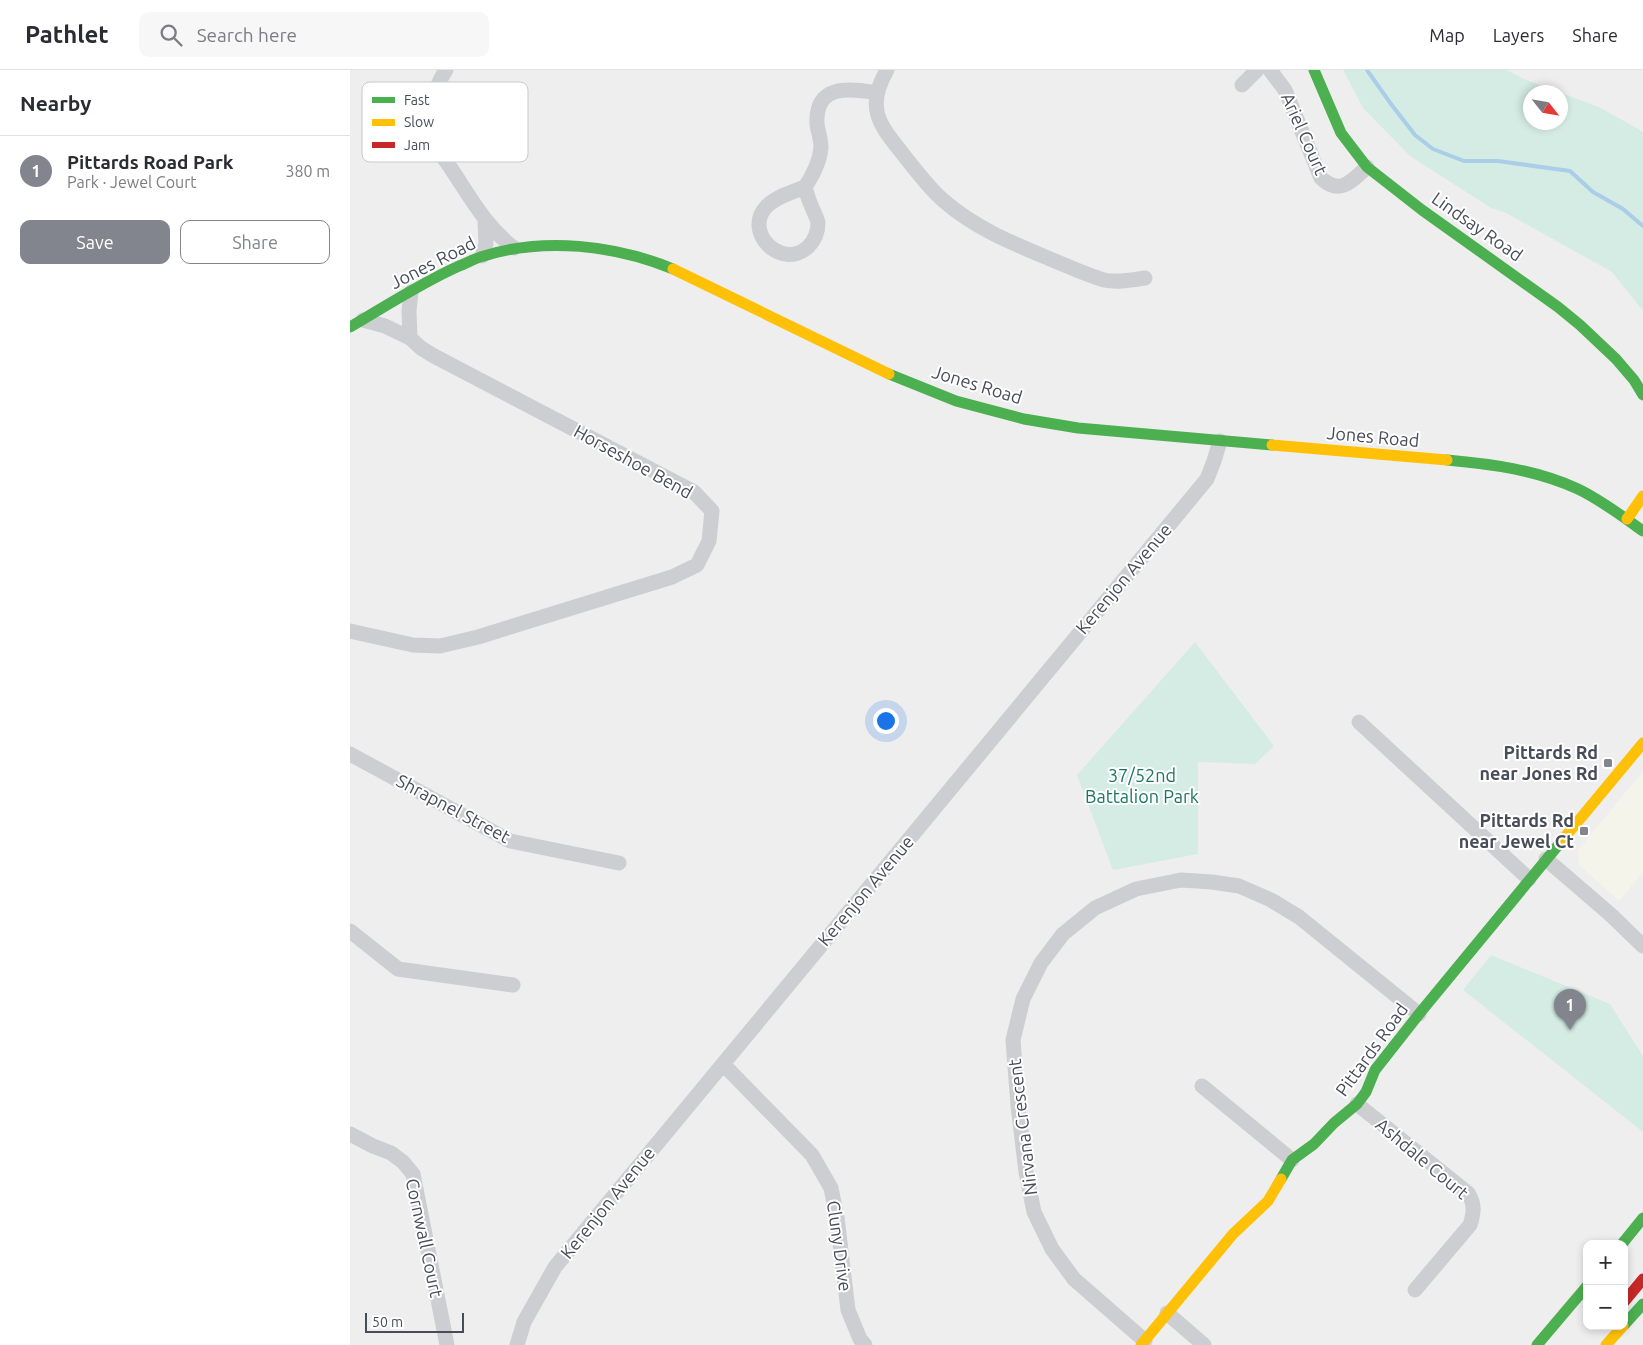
<!DOCTYPE html>
<html lang="en">
<head>
<meta charset="utf-8">
<style>
  :root { --surface:#fff; --page:#f7f7f7; --text:#2b2b33; --muted:#7c7c81; --line:#e1e1e2; --accent:#82858d }
  body { margin:0; font-family:Ubuntu,sans-serif; background:var(--page); color:var(--text) }
  .controls { position:absolute; right:15px; bottom:15px; display:grid; overflow:hidden; border-radius:10px; box-shadow:0 2px 8px #0003 }
  .controls button { width:45px; height:45px; display:grid; place-items:center; padding:0; border:0; border-bottom:1px solid var(--line); background:var(--surface); color:var(--text); font:25px sans-serif }
  .compass { position:absolute; left:1173px; top:15px; width:45px; height:45px; border-radius:50%; background:var(--surface); box-shadow:0 2px 8px #0003; rotate:121deg }
  .scale { position:absolute; left:15px; bottom:12px; width:99px; box-sizing:border-box; padding-left:5px; border:2px solid #474c59; border-top:0; font-size:14px; line-height:18px; white-space:nowrap; color:#474c59; -webkit-text-stroke:4px #fff; paint-order:stroke }
  .you { position:absolute; left:535px; top:650px; width:18px; height:18px; margin:-12px; border:4px solid #fff; border-radius:50%; background:#1a73e8; box-shadow:0 0 0 8px #1a73e833 }
  .badge { display:grid; place-items:center; width:32px; height:32px; border-radius:50%; background:var(--accent); color:#fff; font-size:16px; font-weight:700 }
  .pin { position:absolute; translate:-50% -41px; filter:drop-shadow(0 1px 2px #0008) }
  .pin::after { content:''; position:absolute; top:26px; width:18px; height:15px; background:inherit; clip-path:polygon(0 0,100% 0,50% 100%) }
  .list { margin:0; padding:0; list-style:none }
  h2 { display:flex; justify-content:space-between; align-items:center; height:65px; margin:0; padding:0 20px; font-size:21px }
  h2 small { font-size:16px; font-weight:400; color:var(--muted) }
  .list li { display:grid; grid-template-columns:32px 1fr auto; gap:15px; align-items:center; box-sizing:border-box; height:70px; padding:0 20px; border-top:1px solid var(--line) }
  .list b { display:block; font-size:19px; white-space:nowrap }
  .list p { margin:0; font-size:16px; white-space:nowrap; color:var(--muted) }
  .list em { font-size:16px; font-style:normal; color:var(--muted) }
  .actions { display:flex; gap:10px; padding:15px 20px }
  .actions a { flex:1; padding:11px 0; border:1px solid var(--accent); border-radius:10px; text-align:center; font-size:18px; color:var(--accent) }
  .actions .main { background:var(--accent); color:#fff }
  .icon { flex:none; width:28px; height:28px; fill:none; stroke:currentColor; stroke-width:2; stroke-linecap:round; stroke-linejoin:round }
  .map { position:relative; flex:none; width:1293px; height:1275px; overflow:hidden }
  header { display:flex; align-items:center; gap:30px; box-sizing:border-box; height:70px; padding:0 25px; background:var(--surface); border-bottom:1px solid var(--line) }
  header strong { font-size:24px }
  nav { display:flex; gap:28px; margin-inline-start:auto; font-size:18px }
  .search { width:350px; height:45px; background:var(--page); display:flex; align-items:center; gap:12px; box-sizing:border-box; padding:0 18px; border-radius:10px; color:var(--muted); font-size:19px }
  main { display:flex }
  aside { flex:1; background:var(--surface) }
  .map>svg:first-child { display:block }
</style>
</head>
<body>
<header>
<strong>Pathlet</strong>
<div class="search"><svg class="icon" aria-label="search" viewBox="0 0 24 24"><circle cx="10" cy="10" r="6"/><path d="M15 15l6 6"/></svg>Search here</div>
<nav><a>Map</a><a>Layers</a><a>Share</a></nav>
</header>
<main>
<aside>
<h2>Nearby<small></small></h2>
<ul class="list">
<li><span class="badge">1</span><div><b>Pittards Road Park</b><p>Park · Jewel Court</p></div><em>380 m</em></li>
</ul>
<div class="actions"><a class="main">Save</a><a>Share</a></div>
</aside>
<div class="map">
<svg width="1293" height="1275" viewBox="0 0 1293 1275">
  <rect width="100%" height="100%" fill="#efeeee"/>
  <!-- commercial -->
  <path fill="#f5f4ea" d="M1293 701V802L1269 831 1229 795 1228 780Z"/>
  <!-- green -->
  <path fill="#d4ece3" fill-rule="evenodd" d="M993 0H1157L1174 9 1249 37 1290 60 1293 63V241L1262 202 1156 143 1141 138 1060 86 1013 38ZM1210 22V52H1180V22Z
    M845 572 924 676 905 694 848 692V784L763 800 727 705Z
    M1141 885 1260 934 1293 986V1062L1113 920Z"/>
  <g fill="none" stroke-linecap="round" stroke-linejoin="round">
    <!-- stream -->
    <path stroke="#aacde8" stroke-width="4" d="M1017 0 1041 34 1065 65 1083 79 1114 91H1148L1220 101 1243 122 1273 139 1293 156"/>
    <!-- street -->
    <path stroke="#ccced1" stroke-width="15" d="M96 0C83 18 77 53 85 74 89 83 97 92 102 100 120 127 137 158 164 178
      M537 0C514 40 531 56 556 88 568 103 579 118 594 131 625 158 662 173 700 189 718 196 736 205 754 210 767 213 782 210 795 208
      M920 0 935 20 971 108C990 126 1002 111 1017 97
      M892 15 907 0
      M455 117C457 123 458 129 461 135 463 141 467 147 468 153 468 162 464 171 458 177 431 201 392 161 417 136 427 126 443 122 455 117Z
      M455 117C463 105 470 92 471 77 471 69 468 62 467 54 465 14 499 18 527 23
      M132 186 136 174 135 150
      M60 268 59 241 61 222
      M0 561 63 575 90 576 128 567 322 507 347 495 359 471 362 441 344 422 84 286 71 278 60 268 35 256 13 250
      M1009 652 1179 809
      M0 684 160 771 269 793
      M1196 789 1261 845 1293 876
      M0 861 48 899 163 915
      M373 994 462 1085 481 1118 487 1147 498 1240 510 1269 515 1275
      M852 1016 942 1090
      M1007 1034 1118 1123C1125 1134 1124 1143 1120 1155L1065 1220
      M0 1064 23 1076 41 1083 53 1092 63 1104 97 1275
      M817 1243 854 1275
      M795 1271 724 1209 702 1179 684 1142 676 1102 668 1036 663 970 673 929 691 893 713 864 745 838 786 819 831 810 862 812 889 816 921 830 949 847 1069 944
      M167 1275 174 1252 205 1197 857 409 864 391 870 371"/>
    <!-- fast -->
    <path stroke="#4caf50" stroke-width="11" d="M964 0 991 63 1017 97 1072 140 1208 237 1230 255 1266 289 1284 310 1293 325
      M0 257C36 236 71 213 109 196 117 193 125 188 134 186 194 167 265 175 323 199
      M539 304 606 331 674 349 728 358 922 375
      M1097 390C1142 394 1187 400 1228 419 1251 430 1272 446 1293 461
      M931 1109 942 1090 964 1074 984 1053 1007 1034 1016 1022 1025 1000 1069 944 1210 773
      M1272 1174 1293 1148
      M1274 1255 1293 1234
      M1187 1275 1237 1216"/>
    <!-- slow -->
    <path stroke="#ffc107" stroke-width="11" d="M323 199 539 304
      M922 375 1097 390
      M1277 449 1293 426
      M1210 773 1293 673
      M791 1275 883 1164 918 1131 931 1109
      M1256 1275 1273 1256"/>
    <!-- jam -->
    <path stroke="#c62828" stroke-width="11" d="M1274 1232 1293 1209"/>
  </g>
  <!-- markers -->
  <g fill="#82858d" stroke="#fff" stroke-width="2">
    <rect x="1253" y="688" width="10" height="10" rx="2.5"/>
    <rect x="1229" y="756" width="10" height="10" rx="2.5"/>
  </g>
  <g text-anchor="middle" stroke-width="4" stroke-linejoin="round" paint-order="stroke">
    <!-- street labels -->
    <g font-size="18" fill="#474c59" stroke="#fff">
      <text transform="translate(954 64) rotate(66)" y="6">Ariel Court</text>
      <text transform="translate(1127 157) rotate(35)" y="6">Lindsay Road</text>
      <text transform="translate(83 193) rotate(-27)" y="6">Jones Road</text>
      <text transform="translate(627 315) rotate(17)" y="6">Jones Road</text>
      <text transform="translate(1023 367) rotate(5)" y="6">Jones Road</text>
      <text transform="translate(283 392) rotate(29)" y="6">Horseshoe Bend</text>
      <text transform="translate(774 509) rotate(-50)" y="6">Kerenjon Avenue</text>
      <text transform="translate(103 739) rotate(28)" y="6">Shrapnel Street</text>
      <text transform="translate(516 821) rotate(-50)" y="6">Kerenjon Avenue</text>
      <text transform="translate(1022 980) rotate(-54)" y="6">Pittards Road</text>
      <text transform="translate(673 1057) rotate(-97)" y="6">Nirvana Crescent</text>
      <text transform="translate(1072 1089) rotate(40)" y="6">Ashdale Court</text>
      <text transform="translate(258 1133) rotate(-51)" y="6">Kerenjon Avenue</text>
      <text transform="translate(74 1168) rotate(78)" y="6">Cornwall Court</text>
      <text transform="translate(489 1176) rotate(82)" y="6">Cluny Drive</text>
    </g>
    <!-- poi labels -->
    <g font-size="18" font-weight="bold" fill="#474c59" stroke="#fff" text-anchor="end">
      <text x="1248" y="689">Pittards Rd<tspan x="1248" dy="21">near Jones Rd</tspan></text>
      <text x="1224" y="757">Pittards Rd<tspan x="1224" dy="21">near Jewel Ct</tspan></text>
    </g>
    <!-- park labels -->
    <g font-size="18" fill="#1c755d" stroke="#fff">
      <text x="792" y="712">37/52nd<tspan x="792" dy="21">Battalion Park</tspan></text>
    </g>
  </g>
  <!-- legend -->
  <rect x="12" y="12" width="166" height="80" rx="8" fill="#fff" stroke="#c8c9cd" stroke-width="1"/>
  <rect x="22" y="27" width="23" height="6" fill="#4caf50"/>
  <rect x="22" y="49" width="23" height="7" fill="#ffc107"/>
  <rect x="22" y="72" width="23" height="6" fill="#c62828"/>
  <g font-size="14" fill="#474c59">
    <text x="54" y="35">Fast</text>
    <text x="54" y="57">Slow</text>
    <text x="54" y="80">Jam</text>
  </g>
</svg>
<div class="controls">
<button>+</button>
<button>−</button>
</div>
<svg class="compass" viewBox="-18 -18 36 36"><path d="M0-13l5 13h-10z" fill="#e53935"/><path d="M0 13l5-13h-10z" fill="#7c7c81"/></svg>
<div class="scale">50 m</div>
<div class="you"></div>
<div class="pin badge" style="left:1220px;top:960px">1</div>
</div>
</main>
</body>
</html>
